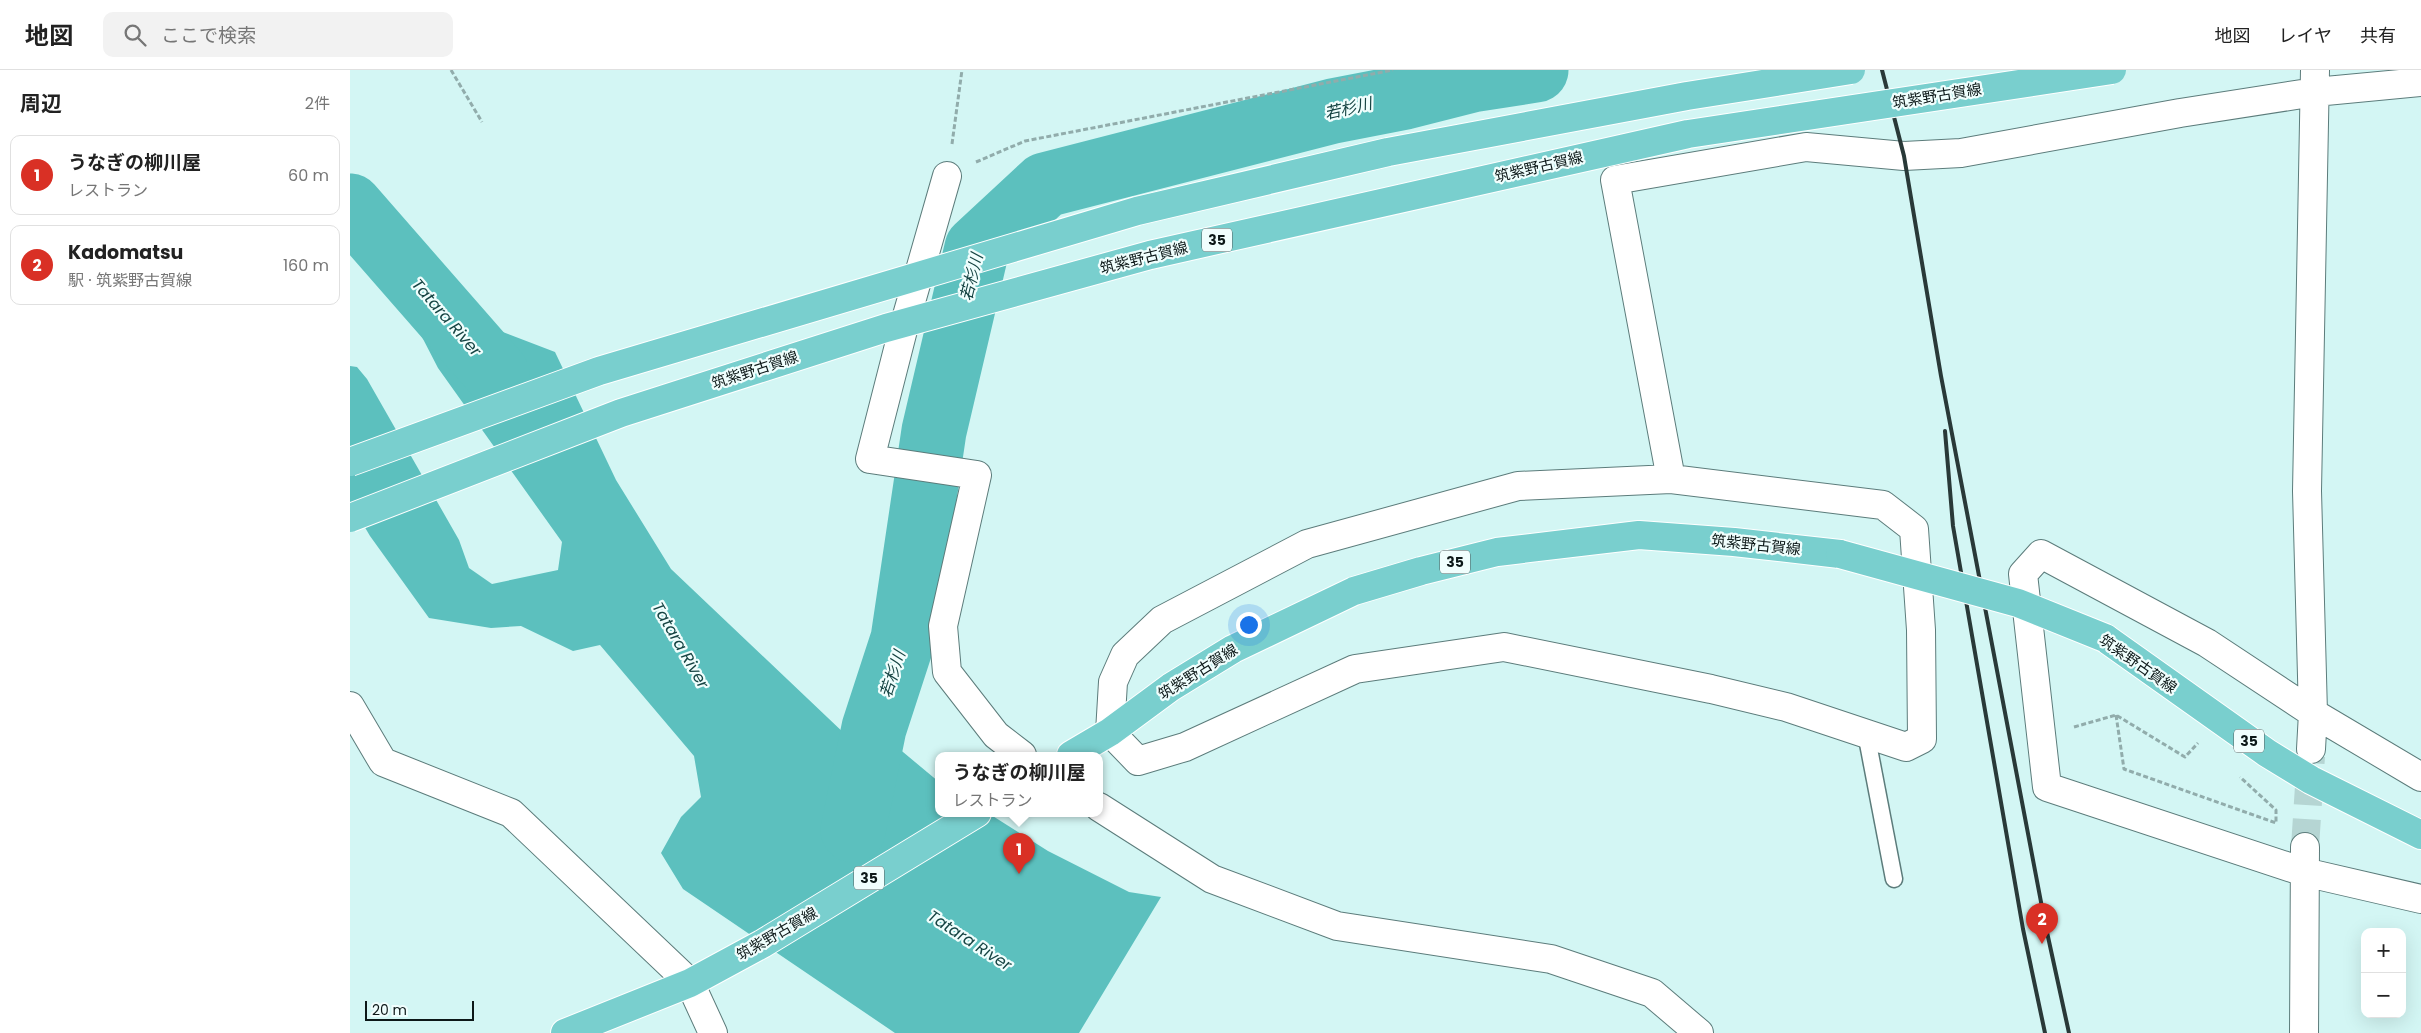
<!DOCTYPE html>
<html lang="ja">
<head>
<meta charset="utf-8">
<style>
  :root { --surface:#fff; --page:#f2f2f2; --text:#222; --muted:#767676; --line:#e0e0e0; --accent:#d93025 }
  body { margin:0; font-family:Poppins,"Noto Sans JP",sans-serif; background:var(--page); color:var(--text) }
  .controls { position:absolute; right:15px; bottom:15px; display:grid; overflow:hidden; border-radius:10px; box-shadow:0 5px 20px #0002 }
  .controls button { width:45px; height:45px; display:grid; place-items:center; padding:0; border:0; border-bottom:1px solid var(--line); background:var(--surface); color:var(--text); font:25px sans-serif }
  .scale { position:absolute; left:15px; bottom:12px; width:109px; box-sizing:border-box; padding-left:5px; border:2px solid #0c1818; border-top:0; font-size:14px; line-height:18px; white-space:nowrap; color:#0c1818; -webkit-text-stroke:4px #f0fefd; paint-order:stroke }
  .you { position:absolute; left:898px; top:554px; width:18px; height:18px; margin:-12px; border:4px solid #fff; border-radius:50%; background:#1a73e8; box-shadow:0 0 0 8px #1a73e833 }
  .badge { display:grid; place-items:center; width:32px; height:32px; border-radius:50%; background:var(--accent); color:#fff; font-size:16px; font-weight:700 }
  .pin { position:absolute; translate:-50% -41px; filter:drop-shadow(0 1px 2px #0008) }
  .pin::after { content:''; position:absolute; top:26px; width:18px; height:15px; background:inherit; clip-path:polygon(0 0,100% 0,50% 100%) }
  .popup { position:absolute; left:585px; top:682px; width:168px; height:65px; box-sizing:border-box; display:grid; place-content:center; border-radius:10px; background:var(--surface); filter:drop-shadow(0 1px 4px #0005); font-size:16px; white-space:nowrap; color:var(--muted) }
  .popup b { font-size:19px; color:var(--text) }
  .popup::after { content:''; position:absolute; left:50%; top:100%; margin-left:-10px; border:10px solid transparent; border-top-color:var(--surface) }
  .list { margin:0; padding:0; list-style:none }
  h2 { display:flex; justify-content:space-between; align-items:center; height:65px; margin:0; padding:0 20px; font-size:21px }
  h2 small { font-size:16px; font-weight:400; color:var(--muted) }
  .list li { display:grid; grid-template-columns:32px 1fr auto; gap:15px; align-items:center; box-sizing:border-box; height:80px; margin:0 10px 10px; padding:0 10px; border:1px solid var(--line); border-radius:10px }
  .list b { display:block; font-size:19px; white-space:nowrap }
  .list p { margin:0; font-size:16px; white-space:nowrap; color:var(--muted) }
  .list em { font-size:16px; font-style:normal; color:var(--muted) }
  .icon { flex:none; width:28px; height:28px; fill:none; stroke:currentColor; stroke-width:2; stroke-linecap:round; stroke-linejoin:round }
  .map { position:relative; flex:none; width:2071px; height:963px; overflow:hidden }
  header { display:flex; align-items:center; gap:30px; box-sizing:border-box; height:70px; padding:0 25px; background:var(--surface); border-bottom:1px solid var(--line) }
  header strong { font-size:24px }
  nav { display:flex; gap:28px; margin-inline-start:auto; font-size:18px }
  .search { width:350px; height:45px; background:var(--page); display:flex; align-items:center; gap:12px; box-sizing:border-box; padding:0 18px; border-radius:10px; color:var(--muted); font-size:19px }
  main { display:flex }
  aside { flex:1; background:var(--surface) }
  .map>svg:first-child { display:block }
</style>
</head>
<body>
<header>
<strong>地図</strong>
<div class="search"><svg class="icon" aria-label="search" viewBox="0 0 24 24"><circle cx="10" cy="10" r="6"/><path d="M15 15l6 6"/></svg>ここで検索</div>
<nav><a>地図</a><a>レイヤ</a><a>共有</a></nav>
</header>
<main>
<aside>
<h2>周辺<small>2件</small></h2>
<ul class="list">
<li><span class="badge">1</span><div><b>うなぎの柳川屋</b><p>レストラン</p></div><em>60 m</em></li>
<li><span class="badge">2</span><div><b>Kadomatsu</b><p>駅 · 筑紫野古賀線</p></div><em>160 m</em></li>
</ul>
</aside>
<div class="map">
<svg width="2071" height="963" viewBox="0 0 2071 963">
  <rect width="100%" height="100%" fill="#d3f6f4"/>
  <!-- water -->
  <path fill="#5cc0be" d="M69 230 205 282 266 410 321 499 497 666 547 677 589 712V743H638L698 781 779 822 811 827 729 963H545L333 819 311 783 331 747 351 727 344 686 250 575 223 581 171 556 141 558 79 548 20 466 0 432V296L7 297 17 309 109 470 119 498 142 514 208 500 212 472 88 298 55 234Z"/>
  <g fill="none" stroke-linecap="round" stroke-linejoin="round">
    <!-- river -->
    <path stroke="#5cc0be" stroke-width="65" d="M0 136 147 304
      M503 760 524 658 553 569 584 361 627 178 695 115 983 41 1055 27 1122 10 1186 0"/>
    <!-- minor-tunnel -->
    <path stroke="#b5d5d3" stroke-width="28" stroke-dasharray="28 14" stroke-linecap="butt" d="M1955 777 1961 686"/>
    <defs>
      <path id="service" d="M1516 663 1544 809"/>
      <path id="minor" d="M597 106 554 256 520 389 627 405 593 556 597 602 646 665 672 685
        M1321 409 1533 435 1564 459 1571 560 1572 669 1556 677 1436 637 1361 619 1154 577 1005 599 835 677 788 691 760 662 763 612 775 585 812 550 957 474 1168 416Z
        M1321 409 1265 110 1456 77 1554 86 1611 83 1830 43 1965 22 2071 12
        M0 636 33 692 161 743 340 913
        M1961 679 1963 643 1957 421 1965 0
        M2071 707 1963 643 1857 573 1691 484 1673 504 1697 717 1954 802 2071 829
        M749 737 862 809 987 856 1201 889 1302 923 1349 963
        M1954 963 1955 777"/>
      <path id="tertiary" d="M340 913 363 963"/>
      <path id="primary" d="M1755 568 1917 683 1961 710 2071 765
        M721 685 760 662 821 617 883 579 1004 521 1071 501 1147 482 1289 465 1384 472 1490 484
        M215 963 340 913 412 874 627 743"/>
    </defs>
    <!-- service casing -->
    <use href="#service" stroke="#5c7c7b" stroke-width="19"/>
    <!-- minor casing -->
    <use href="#minor" stroke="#5c7c7b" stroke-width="30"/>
    <!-- tertiary casing -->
    <use href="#tertiary" stroke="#5c7c7b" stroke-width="30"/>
    <!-- primary casing -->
    <use href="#primary" stroke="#fff" stroke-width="30"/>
    <!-- path -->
    <path stroke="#91acab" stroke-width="3" stroke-dasharray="5 2.5" stroke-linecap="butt" d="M101 0 132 52
      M602 74 612 0
      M626 92 675 71 1043 0
      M1766 645 1774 699 1926 753V740L1890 707
      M1724 657 1766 645 1835 687 1848 673"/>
    <!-- service -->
    <use href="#service" stroke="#fff" stroke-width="16"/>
    <!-- minor -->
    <use href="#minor" stroke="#fff" stroke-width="28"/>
    <!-- tertiary -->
    <use href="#tertiary" stroke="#fff" stroke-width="28"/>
    <!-- primary -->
    <use href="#primary" stroke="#79cfce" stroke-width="28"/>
    <!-- rail -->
    <path stroke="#293938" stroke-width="4" d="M1532 0 1554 86 1591 306 1695 853 1719 963
      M1595 361 1603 456 1673 859 1695 963"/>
    <defs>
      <path id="primary-bridge" d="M0 392 249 301 787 141 1038 82 1337 26 1501 0
        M0 448 271 343 536 258 800 185 1338 64 1762 0
        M1490 484 1668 533 1755 568"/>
    </defs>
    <!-- primary-bridge casing -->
    <use href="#primary-bridge" stroke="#fff" stroke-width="30" stroke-linecap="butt"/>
    <!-- primary-bridge -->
    <use href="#primary-bridge" stroke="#79cfce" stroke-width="28"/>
  </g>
  <g text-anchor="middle" stroke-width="4.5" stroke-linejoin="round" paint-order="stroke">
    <!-- shield labels -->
    <g fill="#f0fefd" stroke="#505d5d" stroke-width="1">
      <rect x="852" y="158.5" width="30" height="23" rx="4"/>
      <rect x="1090" y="480.5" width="30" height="23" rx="4"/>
      <rect x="1884" y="659.5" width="30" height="23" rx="4"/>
      <rect x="504" y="796.5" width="30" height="23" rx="4"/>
    </g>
    <g font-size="14" font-weight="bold" fill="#0c1818">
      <text x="867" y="175">35</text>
      <text x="1105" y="497">35</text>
      <text x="1899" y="676">35</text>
      <text x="519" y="813">35</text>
    </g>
    <!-- street labels -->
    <g font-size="15" fill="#0c1818" stroke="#f0fefd">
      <text transform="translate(1587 26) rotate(-9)" y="5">筑紫野古賀線</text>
      <text transform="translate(1189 97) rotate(-13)" y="5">筑紫野古賀線</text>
      <text transform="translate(794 188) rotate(-14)" y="5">筑紫野古賀線</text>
      <text transform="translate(405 300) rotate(-18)" y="5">筑紫野古賀線</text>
      <text transform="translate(1406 475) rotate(6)" y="5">筑紫野古賀線</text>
      <text transform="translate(1788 594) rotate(35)" y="5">筑紫野古賀線</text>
      <text transform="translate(848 602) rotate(-32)" y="5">筑紫野古賀線</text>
      <text transform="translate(427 864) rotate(-30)" y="5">筑紫野古賀線</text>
    </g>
    <!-- water labels -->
    <g font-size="16" font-style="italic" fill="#164443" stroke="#f0fefd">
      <text transform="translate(998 38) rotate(-13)" y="6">若杉川</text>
      <text transform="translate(621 207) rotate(-76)" y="6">若杉川</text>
      <text transform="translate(97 247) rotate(49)" y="6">Tatara River</text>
      <text transform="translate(331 575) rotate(60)" y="6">Tatara River</text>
      <text transform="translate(542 604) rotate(-72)" y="6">若杉川</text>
      <text transform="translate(620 870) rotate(33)" y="6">Tatara River</text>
    </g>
  </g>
</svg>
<div class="controls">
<button>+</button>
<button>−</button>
</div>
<div class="scale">20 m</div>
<div class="you"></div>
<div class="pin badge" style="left:669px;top:804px">1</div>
<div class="popup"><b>うなぎの柳川屋</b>レストラン</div>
<div class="pin badge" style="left:1692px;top:874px">2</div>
</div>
</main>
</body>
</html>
